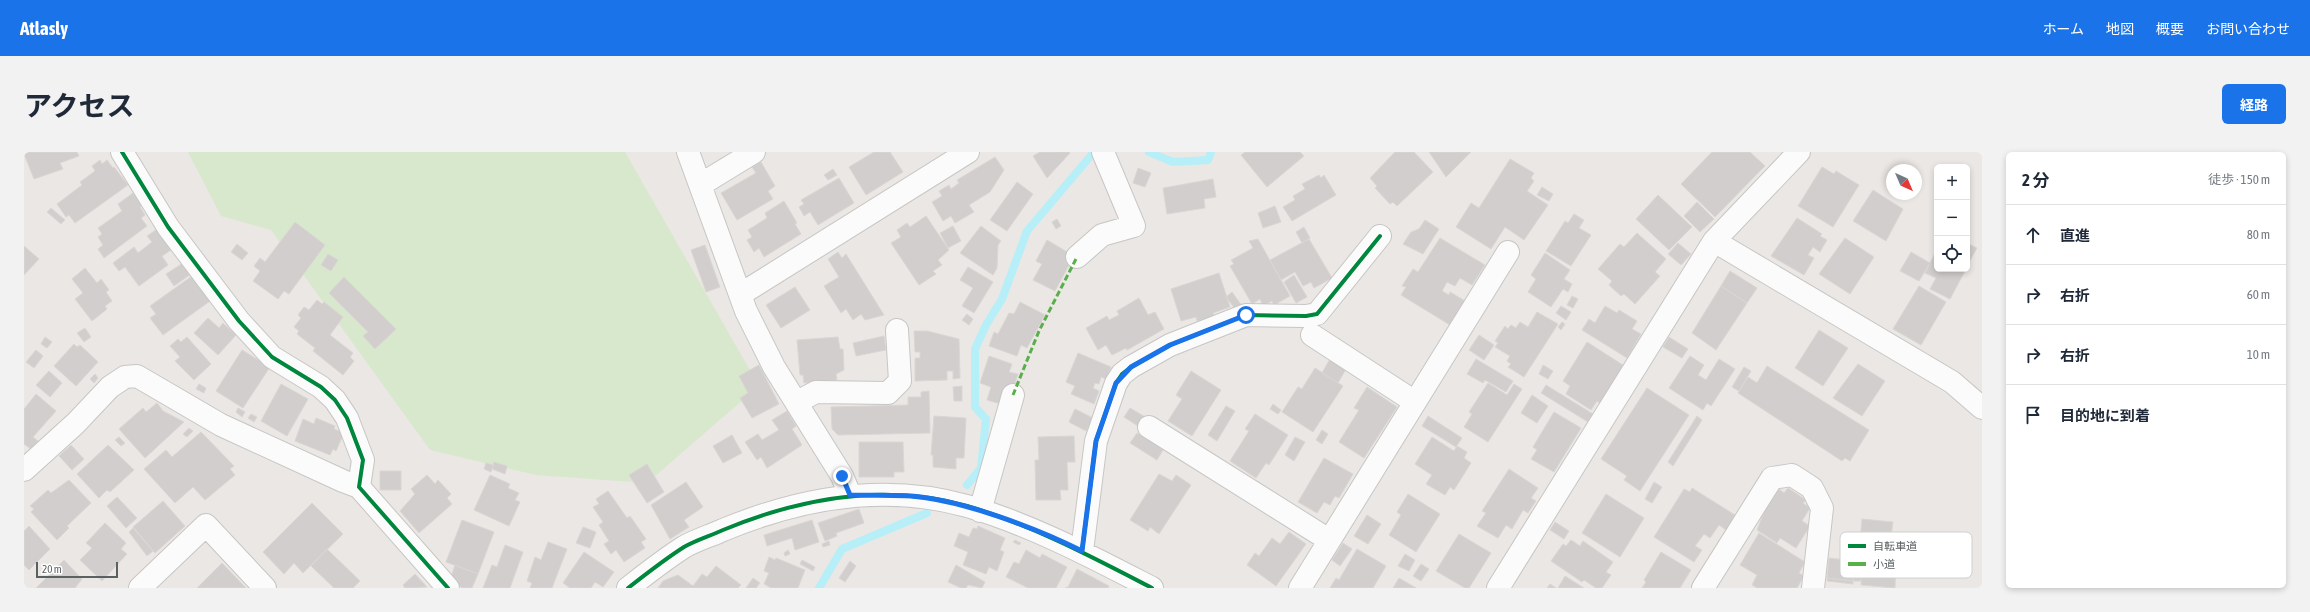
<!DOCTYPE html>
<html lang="ja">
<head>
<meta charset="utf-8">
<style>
  :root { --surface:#fff; --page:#f2f2f3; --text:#1f2937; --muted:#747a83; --line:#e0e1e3; --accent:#1a73e8 }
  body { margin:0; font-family:"Asap Condensed","Noto Sans JP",sans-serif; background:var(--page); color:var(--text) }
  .controls { position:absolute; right:12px; top:12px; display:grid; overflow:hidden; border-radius:6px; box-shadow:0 2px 6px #0003 }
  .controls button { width:36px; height:36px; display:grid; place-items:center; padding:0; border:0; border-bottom:1px solid var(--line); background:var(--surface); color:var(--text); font:20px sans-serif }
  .compass { position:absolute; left:1862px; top:12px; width:36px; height:36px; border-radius:50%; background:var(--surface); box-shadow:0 2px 6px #0003; rotate:136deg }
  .scale { position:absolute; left:12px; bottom:10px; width:82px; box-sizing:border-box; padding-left:4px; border:2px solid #5a6163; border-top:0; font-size:11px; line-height:14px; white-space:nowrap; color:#5a6163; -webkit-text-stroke:3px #fff; paint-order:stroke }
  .stop { position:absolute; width:12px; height:12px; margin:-9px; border:3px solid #1a73e8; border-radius:50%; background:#fff }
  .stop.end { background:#1a73e8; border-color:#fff; box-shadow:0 1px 4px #0008 }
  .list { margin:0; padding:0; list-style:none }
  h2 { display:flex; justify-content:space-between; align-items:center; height:52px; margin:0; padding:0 16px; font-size:17px }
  h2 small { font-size:13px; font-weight:400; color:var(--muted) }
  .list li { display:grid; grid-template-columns:26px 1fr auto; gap:12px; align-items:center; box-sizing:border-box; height:60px; padding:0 16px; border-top:1px solid var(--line) }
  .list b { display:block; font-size:15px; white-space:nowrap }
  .list em { font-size:13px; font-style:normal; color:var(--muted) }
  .icon { flex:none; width:22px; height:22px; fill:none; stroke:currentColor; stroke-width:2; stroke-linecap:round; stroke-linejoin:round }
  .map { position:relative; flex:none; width:1958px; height:436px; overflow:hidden; border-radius:6px }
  header { display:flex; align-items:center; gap:24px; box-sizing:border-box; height:56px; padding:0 20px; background:var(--accent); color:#fff }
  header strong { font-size:19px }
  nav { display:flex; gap:22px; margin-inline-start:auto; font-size:14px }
  .intro { display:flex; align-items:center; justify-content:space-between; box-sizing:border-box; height:96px; padding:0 24px }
  h1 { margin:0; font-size:28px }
  .button { padding:10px 18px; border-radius:6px; background:var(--accent); color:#fff; font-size:14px; font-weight:700 }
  main { display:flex; gap:24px; padding:0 24px }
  aside { flex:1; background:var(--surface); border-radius:6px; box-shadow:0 2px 6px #0003 }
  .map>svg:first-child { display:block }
</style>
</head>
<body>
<header>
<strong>Atlasly</strong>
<nav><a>ホーム</a><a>地図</a><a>概要</a><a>お問い合わせ</a></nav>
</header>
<div class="intro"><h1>アクセス</h1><a class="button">経路</a></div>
<main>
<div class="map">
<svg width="1958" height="436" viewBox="0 0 1958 436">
  <rect width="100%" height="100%" fill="#ebe7e4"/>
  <!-- green -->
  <path fill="#d8e8cd" d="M164 0H601L735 234 623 331 512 323 406 298 247 78 197 64Z"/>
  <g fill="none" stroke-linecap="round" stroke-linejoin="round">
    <!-- stream -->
    <path stroke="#b6eff7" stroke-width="8" d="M1125 0 1149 10 1184 8 1187 0
      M943 333 957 316 962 267 951 255V197L962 173 978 147 1003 79 1070 0
      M795 436 818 397 903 361"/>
  </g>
  <!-- building -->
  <path fill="#d1cecd" stroke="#dad6d4" d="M5 0H53L55 4 36 11 39 17 10 27 0 2Z
    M850 0H866L879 20 842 43 825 15Z
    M1016 0H1045L1046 1 1023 26 1009 4Z
    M1221 0H1276L1280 4 1243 35 1217 3Z
    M1371 0H1390L1409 20 1373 54 1369 50 1366 52 1351 36 1353 34 1346 26Z
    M1405 0H1447L1422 25Z
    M1688 0H1726L1741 14 1691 65 1657 32Z
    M971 5 980 18 966 40 945 53 950 60 931 71 927 64 919 69 908 50 918 44 915 39 925 33 927 37 935 31 933 28Z
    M1486 7 1510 21 1507 26 1510 29 1503 39 1524 53 1500 88 1481 75 1467 97 1432 75 1447 51 1455 56Z
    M76 8 78 12 83 8 89 16 90 15 104 33 51 71 45 63 42 65 33 52 58 33 56 30 71 19 68 14Z
    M737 10 751 34 744 39 749 47 713 68 697 41 732 21 728 15Z
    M1798 15 1810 22 1812 19 1835 33 1809 75 1774 54Z
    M1114 16 1127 21 1121 35 1109 31Z
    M809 17 813 23 804 28 800 23Z
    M1295 23 1297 26 1300 23 1312 43 1268 69 1259 55 1271 48 1269 44 1281 37 1278 32Z
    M815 26 830 51 794 73 786 60 780 64 775 55 780 52 777 48Z
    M1189 27 1192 45 1180 47 1181 56 1143 62 1139 36Z
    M993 30 1009 42 983 79 966 68Z
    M1518 35 1529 42 1525 49 1513 43Z
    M1849 38 1879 57 1862 89 1829 69Z
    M109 41 118 53 116 55 121 63 117 66 123 74 80 106 74 97 79 93 74 85 78 82 74 76 98 59 94 52Z
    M1634 43 1668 75 1645 98 1612 67Z
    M760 49 773 71 771 72 777 82 740 105 735 96 730 100 723 88 728 85 724 78 743 66 741 61Z
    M1673 50 1690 67 1676 80 1660 64Z
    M1251 54 1257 70 1239 76 1234 61Z
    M27 56 41 68 37 72 23 60Z
    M1550 62 1560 68 1555 76 1567 83 1547 114 1522 99 1541 69 1544 71Z
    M902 64 925 98 914 108 918 113 909 119 912 122 895 133 867 91 877 85 873 78 883 71 886 75Z
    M1773 66 1798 82 1796 84 1803 88 1796 100 1789 95 1784 103 1790 106 1780 123 1747 104Z
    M1033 67 1037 74 1032 77 1028 70Z
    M1401 68 1415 77 1399 102 1379 92 1387 80 1395 77Z
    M271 70 301 93 265 142 260 139 254 147 229 129 236 119 230 114 236 106 241 110Z
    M929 74 937 89 924 96 916 81Z
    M957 74 977 89 974 93 973 116 969 123 936 101Z
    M136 75 141 83 138 85 147 98 138 104 144 113 115 134 101 115 95 119 89 111 110 95 114 101 128 90 123 84Z
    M1280 75 1286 86 1278 91 1272 80Z
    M1613 81 1642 107 1631 120 1636 124 1611 152 1600 142 1597 144 1585 133 1588 129 1574 117 1596 92 1600 95Z
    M1416 86 1461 113 1448 133 1436 126 1431 134 1423 130 1418 139 1425 143 1426 140 1441 149 1426 173 1377 143 1382 135 1378 134 1389 117 1394 120Z
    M1821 86 1850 105 1826 142 1795 122Z
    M1234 87 1266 144 1250 153 1248 149 1239 154 1236 147 1228 152 1206 114 1210 112 1207 108 1229 96 1225 89Z
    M1285 87 1308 126 1290 136 1287 130 1279 134 1271 120 1257 128 1246 108Z
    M1023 88 1050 104 1031 139 1009 128 1018 112 1012 109Z
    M1654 91 1667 102 1657 113 1644 102Z
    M1943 91 1953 96 1943 114Z
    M213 92 224 101 218 108 207 100Z
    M681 93 696 135 682 140 667 98Z
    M0 94 15 107 0 123Z
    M1913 97V117H1942L1926 147 1906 137 1912 126 1901 121Z
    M814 100 818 106 822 102 860 163 841 168 837 162 829 168 822 157 817 161 800 134 815 125 804 107Z
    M1887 100 1906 111 1895 129 1876 119Z
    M1521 101 1546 118 1540 127 1548 132 1544 140 1539 137 1527 155 1504 140 1512 127 1507 123Z
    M304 102 314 108 307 119 297 113Z
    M159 111 167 122 150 134 142 122Z
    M944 115 969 130 950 161 938 154 949 136 936 128Z
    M61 116 73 131 77 127 85 138 82 140 88 149 81 154 83 157 68 169 51 147 59 141 48 127Z
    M1706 119 1733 136 1723 151 1697 134Z
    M1195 121 1206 155 1189 161 1190 164 1173 169 1172 165 1157 169 1147 137Z
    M1270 123 1283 145 1272 151 1260 130Z
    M168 124 186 149 139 183 126 166 132 162 126 154Z
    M320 125 372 177 351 197 339 184 344 180 305 141Z
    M1697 134 1723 151 1692 198 1668 181Z
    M1895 134 1922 150 1897 193 1869 177Z
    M771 135 786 158 757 176 742 153Z
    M1208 140 1218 154 1212 158 1202 145Z
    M1548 144 1554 147 1549 156 1543 153Z
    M1115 146 1124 163 1131 160 1140 177 1103 198 1102 196 1088 203 1082 193 1074 198 1062 176 1083 164 1085 168 1095 163 1093 159Z
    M293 148 298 152 300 150 319 165 306 183 329 201 326 205 330 209 319 223 289 199 291 196 273 182 275 179 270 175 277 166 274 163 280 155 285 158Z
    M996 150 1021 163 1003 196 997 193 993 204 965 194 970 180 974 182 985 161 990 162Z
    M1537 154 1547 160 1542 168 1532 161Z
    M1581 154 1593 161 1595 158 1613 169 1608 177 1617 182 1603 206 1558 178 1565 167 1571 171Z
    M1513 160 1534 172 1500 225 1484 215 1487 212 1483 209 1486 204 1471 195 1474 191 1471 189 1481 174 1484 177 1487 173 1492 176 1496 170 1504 175Z
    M943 162 949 167 945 173 938 168Z
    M184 166 195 176 199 171 212 183 194 203 170 181Z
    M1538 170 1541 172 1537 178 1534 175Z
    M61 176 67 185 60 190 53 181Z
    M1795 178 1824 196 1799 234 1771 216Z
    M890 179H903L935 187 936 226 929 227V219H923V228L891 229V206H896V200H891Z
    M1455 183 1470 193 1460 208 1445 198Z
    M860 184 862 198 832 204 829 191Z
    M21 185 28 190 23 196 17 192Z
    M163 185 187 212 170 228 151 209 156 205 146 194 154 187 157 190Z
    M814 185 816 197H819L820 218 812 222 813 228 780 231 779 223H776L773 188Z
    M1645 185 1664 197 1658 206 1639 195Z
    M1563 190 1602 215 1577 252 1573 249 1567 258 1542 242 1546 234 1539 229Z
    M50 192 53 195 56 193 74 210 52 234 30 214Z
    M12 198 19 204 10 216 2 210Z
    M218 198 246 215 219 256 192 239Z
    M1054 201 1087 215 1082 227 1077 225 1075 232 1071 231 1069 236 1075 239 1070 252 1047 242 1051 234 1042 230Z
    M965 204 988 212 985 220 994 222 984 254 963 248 967 235 956 231Z
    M1666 204 1680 213 1674 223 1682 228 1695 207 1711 217 1687 254 1683 251 1679 258 1645 236Z
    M1306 207 1322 217 1314 231 1298 221Z
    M1452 207 1489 229 1482 240 1461 228 1459 231 1443 222Z
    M1834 212 1861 229 1838 264 1809 246Z
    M735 213 755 252 728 266 716 246 724 241 715 224Z
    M1519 213 1529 219 1524 227 1515 222Z
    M1743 214 1845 278 1826 309 1821 306 1818 309 1714 241 1724 225 1733 231Z
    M1720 215 1727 219 1715 239 1708 235Z
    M1291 216 1319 234 1289 280 1258 260 1274 235 1278 237Z
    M25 219 38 231 26 245 12 233Z
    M1167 219 1197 238 1168 284 1144 269 1158 247 1152 243Z
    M71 222 74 226 70 231 66 227Z
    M1464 231 1483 243 1490 232 1498 237 1464 290 1440 275 1448 262 1445 260Z
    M175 232 182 236 180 241 172 237Z
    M257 232 284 247 263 284 237 269Z
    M1522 233 1569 262 1564 270 1517 241Z
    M938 234V249H930L929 235Z
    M1343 235 1373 255 1340 306 1315 290 1335 258 1330 256Z
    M1623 236 1665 263 1616 339 1600 328 1603 324 1577 307Z
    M905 239 906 281 814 283 808 277 807 255 884 253V245H897V240Z
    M12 242 32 259 9 285 14 289 7 297 0 292V257Z
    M1508 243 1524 254 1513 271 1497 261Z
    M133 251 139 259 160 270 121 306 95 277 119 256 122 260Z
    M1249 252 1257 258 1254 262 1246 257Z
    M1202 254 1211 259 1193 289 1184 283Z
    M214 256 221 260 218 265 212 260Z
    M1106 256 1123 266 1117 276 1100 265Z
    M1051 257 1069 266 1062 279 1045 270Z
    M763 259 772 274 768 277 778 293 743 316 737 305 733 308 721 290 734 282 738 288 755 278 748 268Z
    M1530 260 1557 276 1530 320 1507 307 1513 298 1509 295Z
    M227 262 233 265 230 270 224 266Z
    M1231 262 1264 283 1245 313 1242 311 1232 326 1206 309 1225 279 1221 277Z
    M910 264 942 266 940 306H932V317L909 315V303H907Z
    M1404 264 1438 286 1432 295 1398 274Z
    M1673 264 1678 268 1649 314 1644 310Z
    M292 266 311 274 310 277 320 281 312 299 309 297 306 303 271 289 279 267 290 272Z
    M165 276 169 279 163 285 159 282Z
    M1298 278 1304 282 1298 292 1292 288Z
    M177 280 210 314 206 317 211 323 181 348 169 335 151 351 120 317 142 298 148 305Z
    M1113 281 1139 298 1133 308 1106 291Z
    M708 283 718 301 699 311 689 294Z
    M1050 284 1051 310H1043L1044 338H1036L1037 348H1012L1011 308H1015L1014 285Z
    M95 285 101 291 97 294 91 288Z
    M1271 285 1281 290 1270 309 1261 303Z
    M1408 285 1430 299 1433 294 1443 300 1440 306 1447 311 1430 338 1426 335 1421 343 1402 332 1408 323 1391 312Z
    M835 290H879L880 320H870V325H835Z
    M47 293 60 307 48 318 35 304Z
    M84 293 110 318 86 340 83 338 75 346 53 322Z
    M1300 306 1329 322 1315 346 1311 344 1306 353 1300 350 1293 361 1274 350Z
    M470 310 483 314 481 322 468 317Z
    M462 311 469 313 467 320 460 317Z
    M623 312 640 340 623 351 605 323Z
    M1485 317 1514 336 1507 346 1512 349 1504 361 1499 358 1488 377 1482 373 1474 386 1453 374 1462 361 1458 359Z
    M356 319H377V338H356Z
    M1135 322 1148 329 1152 323 1167 333 1135 382 1126 375 1124 379 1106 368Z
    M403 323 411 332 414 328 427 342 423 346 428 352 395 381 376 359 391 342 387 337Z
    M466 323 486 332 484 336 495 341 491 348 496 350 485 374 450 358Z
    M45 328 67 351 43 374 45 376 33 388 7 360 10 357 6 354 24 338 27 341Z
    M662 330 679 355 660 368 665 375 646 387 627 353Z
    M1630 330 1638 335 1628 351 1621 347Z
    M1668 336 1711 363 1702 378 1695 373 1686 386 1680 382 1671 394 1678 398 1670 410 1630 385 1660 337 1666 340Z
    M1764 336 1782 348 1779 351 1786 356 1778 369 1786 374 1772 396 1756 386 1753 391 1733 378 1740 360 1755 337 1760 341Z
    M584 339 603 366 606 364 622 387 617 390 621 396 600 410 592 398 587 402 580 392 585 389 575 373 579 370 569 355 575 352 572 347Z
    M1384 342 1416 362 1392 400 1365 383 1377 363 1373 360Z
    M1582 342 1620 366 1596 405 1558 381Z
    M93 345 113 366 102 376 83 354Z
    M139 349 161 374 131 401 109 375Z
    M288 351 319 382 279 421 270 411 260 422 239 400Z
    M835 357 840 371 812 381 813 384 801 389 794 371Z
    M1343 363 1357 372 1344 392 1330 384Z
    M1838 367 1869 370 1867 384 1873 385 1871 436 1837 433 1840 399H1835Z
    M438 368 470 380 454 422 422 410Z
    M788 368 795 390 771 398 768 386 743 394 740 383Z
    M1531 370 1545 379 1540 387 1526 378Z
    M81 371 102 391 97 397 103 402 78 429 56 408 68 396 62 391Z
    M5 374 26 397 5 418 0 413V379Z
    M954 374 981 386 976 398 980 400 973 419 965 415 962 422 939 413 944 400 930 394 935 381 945 385 949 376 953 377Z
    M559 375 572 380 566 396 552 391Z
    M109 376 129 399 123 404 105 380Z
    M1265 380 1282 392 1252 434 1223 413 1231 401 1235 404 1248 386 1256 392Z
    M1735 381 1781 410 1775 421 1780 424 1773 436H1733L1728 433 1733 423 1716 413Z
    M1435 382 1467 401 1445 436H1441L1412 419Z
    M991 388 997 391 995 393 989 390Z
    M1547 388 1556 394 1559 389 1589 410 1582 420 1587 423 1578 436H1572L1560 428 1558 430 1527 409 1539 392 1542 394Z
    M805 389 806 393 799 395 798 392Z
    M524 390 543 397 528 436H506L508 431 503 429 511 405 517 408Z
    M1319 391 1328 397 1316 414 1308 408Z
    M481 393 499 400 486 436H459L468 413 473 415Z
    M303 397 336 429 329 436H310L287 414Z
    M1333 397 1362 414 1349 436H1306L1312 426 1315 428Z
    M764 398 766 402 761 404 760 401Z
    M1002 398 1016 406 1018 402 1043 415 1032 436H1004L982 425 990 410 995 412Z
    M560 400 590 420 579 435 571 430 567 436H546L539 431Z
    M1637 400 1667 418 1656 436H1618L1622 430 1620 428Z
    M1381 402 1391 408 1385 419 1374 414Z
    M745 405 751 408 752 406 781 418 774 436H747L740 432 745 421 740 419Z
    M1805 406 1831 409 1829 429 1803 426Z
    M40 408 58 427 51 436H12Z
    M778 408 791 415 789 419 776 412Z
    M826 409 832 414 821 430 815 426Z
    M198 411 222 436H173Z
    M1397 412 1405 417 1397 429 1389 424Z
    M1830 412 1839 413 1837 429H1829Z
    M431 413 454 422 448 436H438L427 425Z
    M932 413 961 430 958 436 944 433 942 436H937L924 430Z
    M692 414 717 433 714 436H634L639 429 654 423 669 434 678 422 683 425Z
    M1053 417 1085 434 1084 436H1041L1044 435Z
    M391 422 403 435 381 436 379 433Z
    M1541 424 1560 436H1534Z
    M729 426 736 431 732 436H722Z
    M1375 426 1392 436H1369Z
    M1803 426 1829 429V432L1803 429Z
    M1526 432 1532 436H1523Z"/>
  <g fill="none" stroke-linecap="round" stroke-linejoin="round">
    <defs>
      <path id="minor" d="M98 0 144 75 215 169 248 205 297 235 311 248 323 266 339 308 335 335 424 436
        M664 0 722 159 750 215 818 324 826 343
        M1775 0 1690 89 1928 230 1958 256
        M676 33 730 0
        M1053 105 1078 83 1110 74 1079 0
        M717 142 944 0
        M1288 183 1391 250
        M773 250 792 240 864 241 876 229 873 178
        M1125 275 1305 388
        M0 318 52 271 86 235 101 225 113 224 197 273 319 329 335 335
        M956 359 989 243
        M1058 399 1072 289 1092 231 1098 222 1107 215 1146 193 1222 163 1282 164 1293 162 1356 84
        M116 436 182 373 241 436
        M604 436C622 422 641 407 660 395 672 388 686 384 699 378 776 346 861 331 943 354 1008 373 1068 405 1128 436
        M1276 436 1484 100
        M1474 436 1690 89
        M1679 436 1748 326 1768 323 1788 336 1798 356 1789 436"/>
    </defs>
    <!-- minor casing -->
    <use href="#minor" stroke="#c6c6c4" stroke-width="24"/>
    <!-- minor -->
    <use href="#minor" stroke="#fcfbfb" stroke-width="22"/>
    <!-- quiet -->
    <path stroke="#58b04a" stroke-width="3" stroke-dasharray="6 3" stroke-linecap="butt" d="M989 243 1015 179 1053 105"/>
    <defs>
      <path id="cycleway" d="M98 0 144 75 215 169 248 205 297 235 311 248 323 266 339 308 335 335 424 436
        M1058 399 1072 289 1092 231 1098 222 1107 215 1146 193 1222 163 1282 164 1293 162 1356 84
        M604 436C622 422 641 407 660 395 672 388 686 384 699 378 776 346 861 331 943 354 1008 373 1068 405 1128 436"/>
    </defs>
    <!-- cycleway casing -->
    <use href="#cycleway" stroke="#fff" stroke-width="6"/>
    <!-- cycleway -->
    <use href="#cycleway" stroke="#00873e" stroke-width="4"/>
  </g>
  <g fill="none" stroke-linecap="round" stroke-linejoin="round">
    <!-- route -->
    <path stroke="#1a73e8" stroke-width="5" d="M818 324 826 343C846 343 867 343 887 344 938 348 1012 376 1058 399L1072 289 1092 231 1107 215 1146 193 1222 163"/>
  </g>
  <!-- legend -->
  <rect x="1816" y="380" width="132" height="46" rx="6" fill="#fff" stroke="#ced0d0" stroke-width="1"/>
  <rect x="1824" y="392" width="18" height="4" fill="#00873e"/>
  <rect x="1824" y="410" width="18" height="4" fill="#58b04a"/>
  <g font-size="11" fill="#5a6163">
    <text x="1849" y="398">自転車道</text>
    <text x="1849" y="416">小道</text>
  </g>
</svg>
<div class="controls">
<button>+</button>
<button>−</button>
<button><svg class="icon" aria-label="locate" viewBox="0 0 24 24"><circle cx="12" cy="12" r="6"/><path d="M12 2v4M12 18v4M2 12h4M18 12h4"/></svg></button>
</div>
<svg class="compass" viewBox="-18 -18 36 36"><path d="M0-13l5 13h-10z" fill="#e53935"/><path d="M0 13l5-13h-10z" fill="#747a83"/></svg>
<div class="scale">20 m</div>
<div class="stop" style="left:1222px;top:163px"></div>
<div class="stop end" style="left:818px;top:324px"></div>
</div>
<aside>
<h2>2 分<small>徒歩 · 150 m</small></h2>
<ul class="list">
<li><svg class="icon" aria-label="ahead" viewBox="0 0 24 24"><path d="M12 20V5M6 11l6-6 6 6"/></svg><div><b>直進</b></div><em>80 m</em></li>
<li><svg class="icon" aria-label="right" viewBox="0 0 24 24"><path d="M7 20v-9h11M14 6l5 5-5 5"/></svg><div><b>右折</b></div><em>60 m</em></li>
<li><svg class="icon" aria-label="right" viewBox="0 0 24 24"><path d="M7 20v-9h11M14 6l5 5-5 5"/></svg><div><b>右折</b></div><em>10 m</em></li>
<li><svg class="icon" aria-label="arrive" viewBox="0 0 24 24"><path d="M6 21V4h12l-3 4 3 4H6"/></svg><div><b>目的地に到着</b></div></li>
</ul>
</aside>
</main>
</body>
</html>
